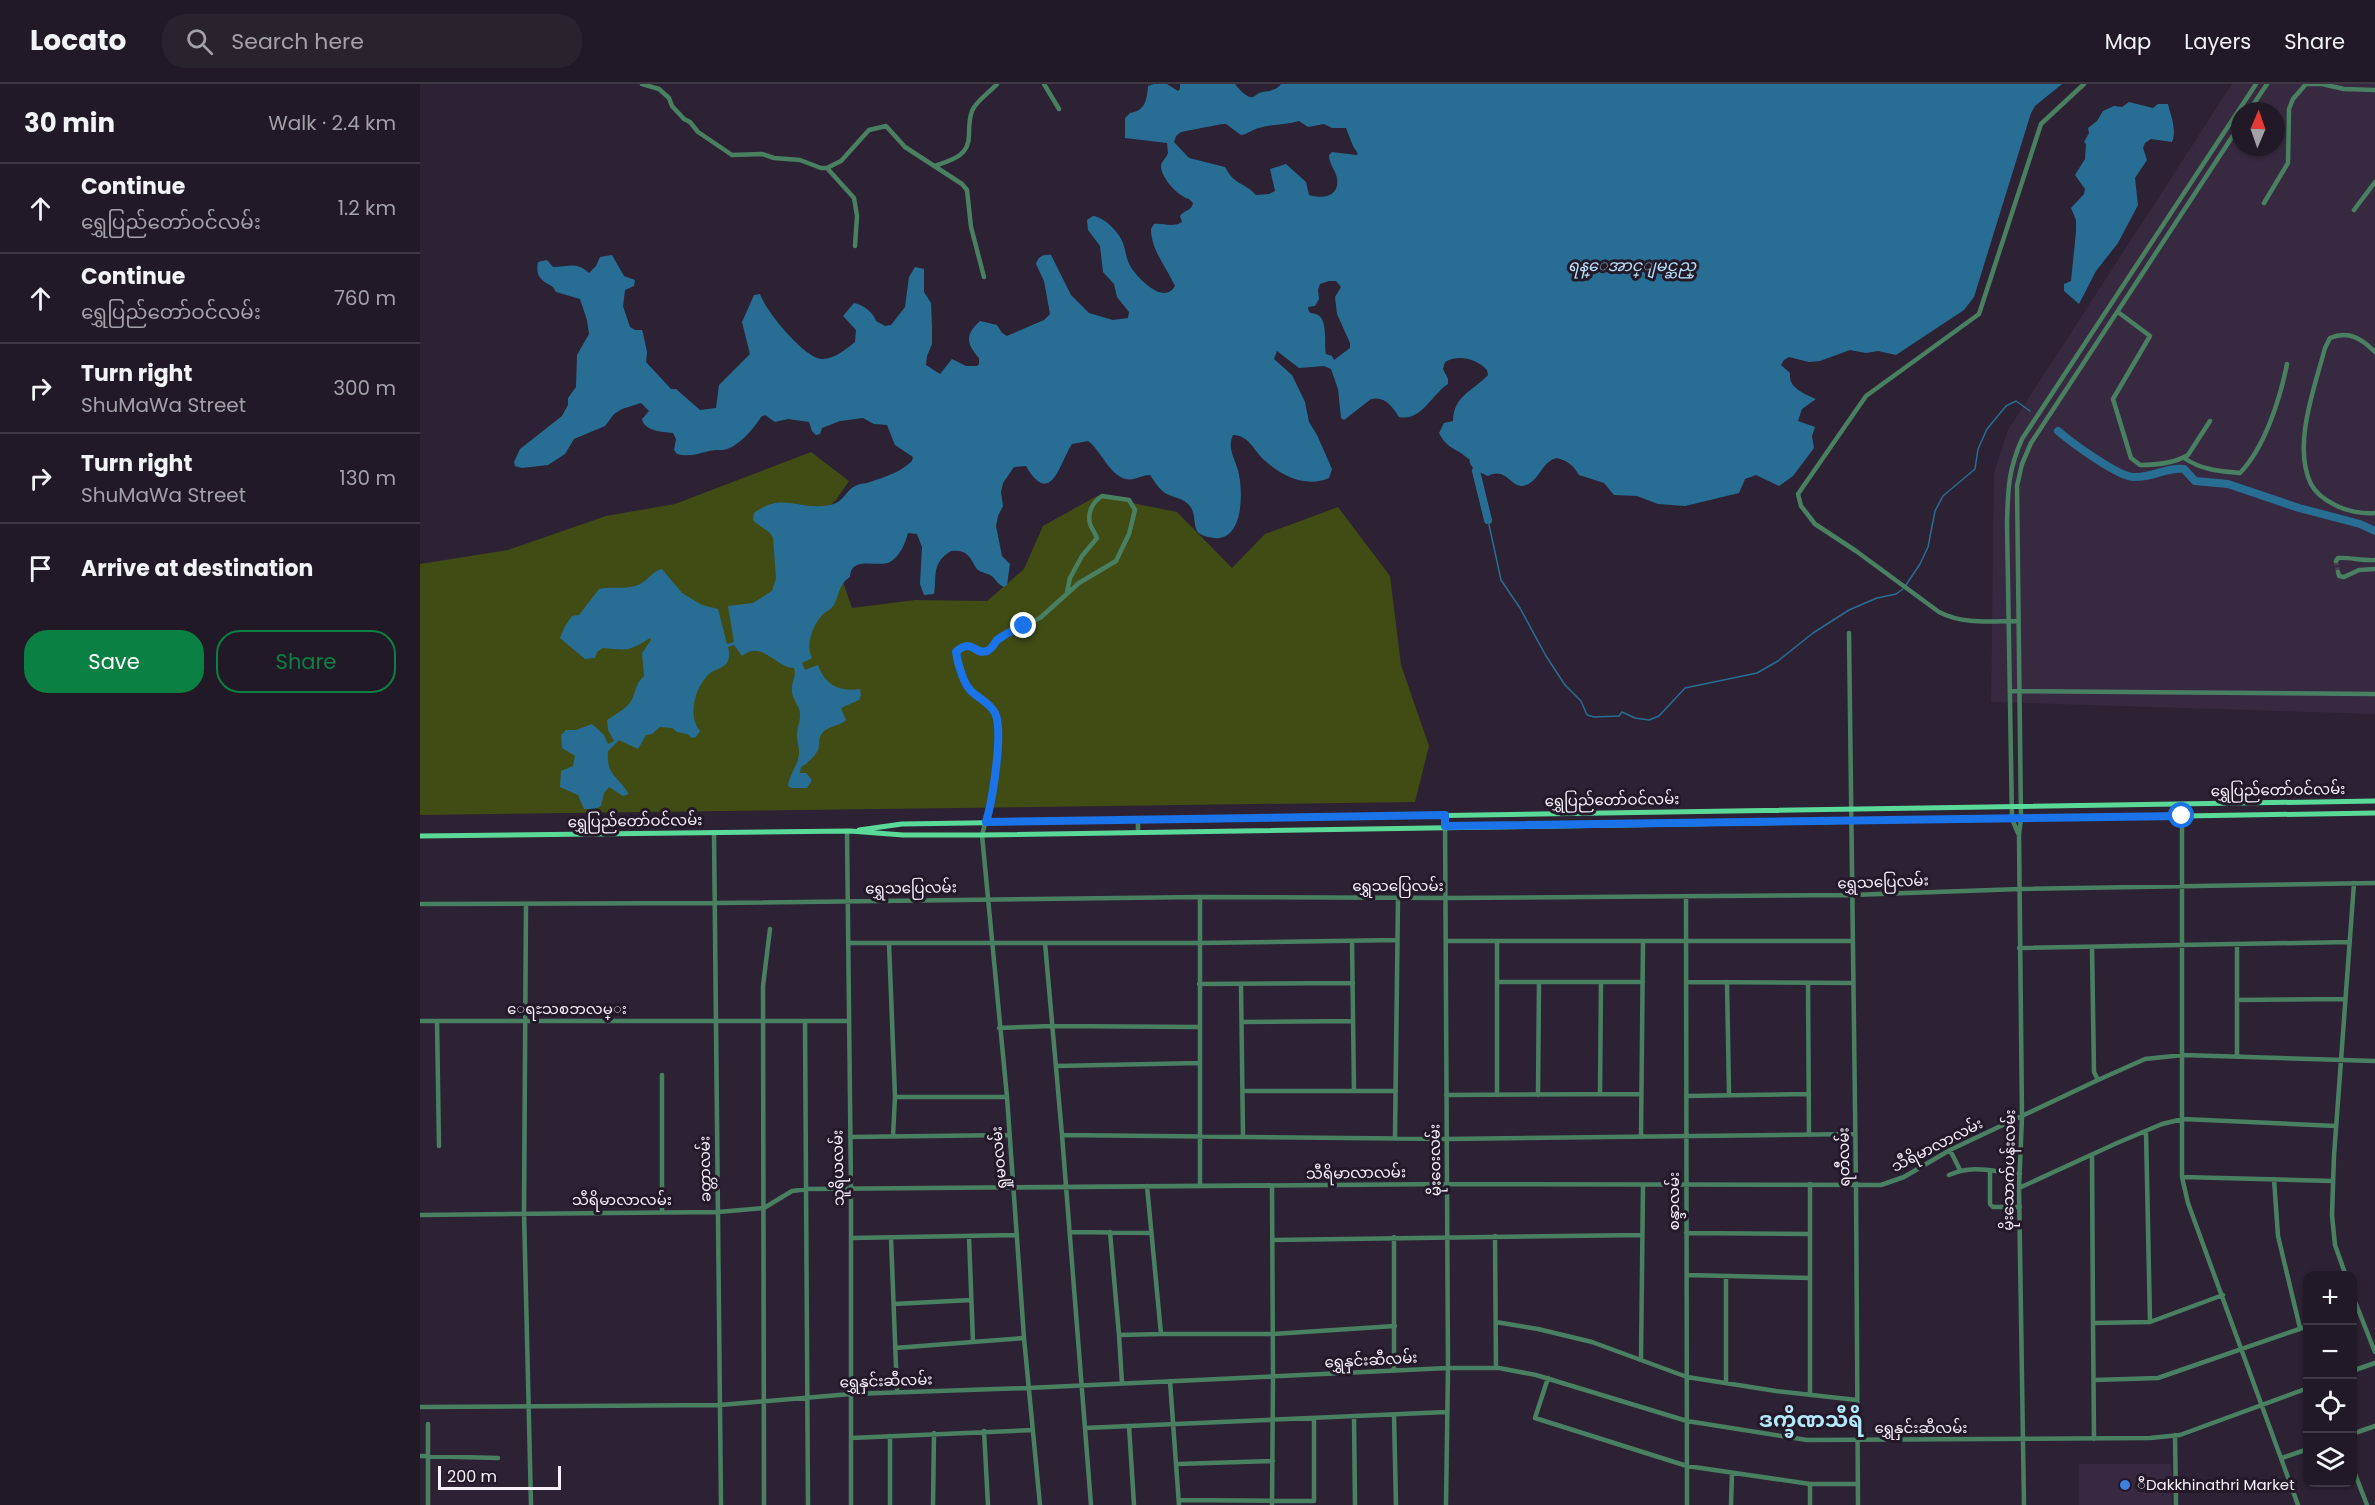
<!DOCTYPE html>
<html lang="en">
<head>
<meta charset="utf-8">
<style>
  :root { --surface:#211a26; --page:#29232e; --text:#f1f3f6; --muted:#a2a1a7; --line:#3e3843; --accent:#0b8043 }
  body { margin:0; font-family:Poppins,"Noto Sans Myanmar",sans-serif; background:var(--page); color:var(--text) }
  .controls { position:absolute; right:18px; bottom:18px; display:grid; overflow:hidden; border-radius:12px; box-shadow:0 2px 4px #0004 }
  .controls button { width:54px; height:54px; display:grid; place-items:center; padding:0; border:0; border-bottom:2px solid var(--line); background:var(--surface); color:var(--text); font:30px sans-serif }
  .compass { position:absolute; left:1811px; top:18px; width:54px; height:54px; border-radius:50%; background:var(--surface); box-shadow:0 2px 4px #0004; rotate:2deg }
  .scale { position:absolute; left:18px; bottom:15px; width:123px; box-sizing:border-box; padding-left:6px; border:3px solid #f7f1fc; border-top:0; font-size:16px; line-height:21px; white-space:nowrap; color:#f7f1fc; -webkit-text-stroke:4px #231929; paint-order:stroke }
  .stop { position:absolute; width:18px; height:18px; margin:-14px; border:4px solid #1a73e8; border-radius:50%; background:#fff }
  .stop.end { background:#1a73e8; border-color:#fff; box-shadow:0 2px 6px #0008 }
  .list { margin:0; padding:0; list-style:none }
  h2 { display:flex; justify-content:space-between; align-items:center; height:78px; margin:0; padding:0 24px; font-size:26px }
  h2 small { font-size:20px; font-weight:400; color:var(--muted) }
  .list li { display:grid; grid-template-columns:39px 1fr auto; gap:18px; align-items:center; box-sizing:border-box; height:90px; padding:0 24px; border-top:2px solid var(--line) }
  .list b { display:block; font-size:22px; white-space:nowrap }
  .list p { margin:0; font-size:20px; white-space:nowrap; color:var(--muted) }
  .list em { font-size:20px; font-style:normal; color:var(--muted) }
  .actions { display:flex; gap:12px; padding:18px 24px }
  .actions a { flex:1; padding:14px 0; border:2px solid var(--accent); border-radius:24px; text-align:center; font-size:21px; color:var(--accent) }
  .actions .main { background:var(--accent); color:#fff }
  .icon { flex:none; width:33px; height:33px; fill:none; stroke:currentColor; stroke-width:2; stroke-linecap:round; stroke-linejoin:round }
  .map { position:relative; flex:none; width:1955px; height:1421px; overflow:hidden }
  header { display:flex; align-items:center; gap:36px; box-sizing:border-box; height:84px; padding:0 30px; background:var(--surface); border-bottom:2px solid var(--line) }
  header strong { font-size:28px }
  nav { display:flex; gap:33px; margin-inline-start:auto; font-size:21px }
  .search { width:420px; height:54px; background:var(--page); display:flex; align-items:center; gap:15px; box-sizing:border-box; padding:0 21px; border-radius:24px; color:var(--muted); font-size:22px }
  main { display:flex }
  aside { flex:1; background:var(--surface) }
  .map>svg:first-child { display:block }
</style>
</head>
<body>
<header>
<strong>Locato</strong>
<div class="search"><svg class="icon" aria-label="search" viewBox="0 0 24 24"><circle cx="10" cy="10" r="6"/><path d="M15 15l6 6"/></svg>Search here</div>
<nav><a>Map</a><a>Layers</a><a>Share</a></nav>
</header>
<main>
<aside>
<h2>30 min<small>Walk · 2.4 km</small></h2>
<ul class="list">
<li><svg class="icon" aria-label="ahead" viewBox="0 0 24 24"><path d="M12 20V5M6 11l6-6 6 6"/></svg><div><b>Continue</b><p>ရွှေပြည်တော်ဝင်လမ်း</p></div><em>1.2 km</em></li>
<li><svg class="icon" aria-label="ahead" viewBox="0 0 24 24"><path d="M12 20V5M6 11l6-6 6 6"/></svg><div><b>Continue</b><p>ရွှေပြည်တော်ဝင်လမ်း</p></div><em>760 m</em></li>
<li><svg class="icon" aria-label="right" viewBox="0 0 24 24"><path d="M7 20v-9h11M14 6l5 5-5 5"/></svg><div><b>Turn right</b><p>ShuMaWa Street</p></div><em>300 m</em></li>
<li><svg class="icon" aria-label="right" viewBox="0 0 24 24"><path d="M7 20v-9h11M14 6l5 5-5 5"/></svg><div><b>Turn right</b><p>ShuMaWa Street</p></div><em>130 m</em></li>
<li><svg class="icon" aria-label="arrive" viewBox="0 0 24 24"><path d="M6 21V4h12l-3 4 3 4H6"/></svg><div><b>Arrive at destination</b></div></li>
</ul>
<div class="actions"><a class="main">Save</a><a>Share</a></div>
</aside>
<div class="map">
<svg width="1955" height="1421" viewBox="0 0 1955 1421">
  <rect width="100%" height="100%" fill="#2c2233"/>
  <!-- built -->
  <path fill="#372a40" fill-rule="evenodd" d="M1812 0H1955V630L1571 618 1574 389 1588 346ZM1820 27H1856V63H1820Z
    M1659 1380H1751L1752 1421H1659Z"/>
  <!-- green -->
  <path fill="#404c14" d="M391 368 429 397 416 416 400 431 432 524 495 516 567 517 604 485 623 442 677 412 757 428 812 484 845 450 918 423 970 492 981 581 1009 662 995 718 0 731V480L88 466 186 432 255 420Z"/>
  <!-- water -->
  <path fill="#286e94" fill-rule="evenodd" d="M734 0H747L758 7 760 5V0H815C818 4 825 12 830 13 835 14 835 11 839 9 848 6 855 8 861 0H1642L1615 22 1611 29 1554 213 1544 226 1476 271 1458 267 1446 269 1430 266 1400 277 1389 278 1369 273 1364 276 1361 281 1370 289C1368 304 1385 310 1396 315L1382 325 1378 337 1395 343 1392 352 1394 364 1373 392 1359 402 1336 391 1325 395 1319 409 1265 422 1238 420 1217 412 1194 411 1184 399 1159 391C1153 381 1148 377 1137 374 1122 377 1120 396 1106 401 1091 407 1088 382 1068 392 1062 389 1054 387 1051 381 1047 372 1054 379 1046 373 1035 363 1028 366 1019 349L1024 339 1033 337C1034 311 1052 308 1068 291L1067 286C1057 275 1038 270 1025 278L1023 285 1028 295V300C1012 310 1001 338 979 333 972 322 965 312 951 315L924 336 921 334 918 305 911 285 904 282 879 284 857 267 854 275 872 291 885 318 889 338 897 351 912 385 909 394C886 404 862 392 844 376 834 367 829 351 813 351 806 365 817 377 819 391 823 410 823 457 794 454 789 453 780 452 777 447 773 439 776 428 769 421 762 413 753 414 745 409 739 405 734 397 730 391 721 391 714 397 706 395 690 392 680 365 668 357L652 360C640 378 631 425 606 382L594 383 583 399 581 408 583 422 578 432 576 442 582 472 590 480 587 501 584 503C578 500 577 498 573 493 569 489 560 489 556 484 550 472 546 465 531 467 511 479 517 492 514 510L504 511 500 500 502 463 497 450 488 449C485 460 480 472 470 478 457 484 431 471 430 493 418 501 420 510 414 521 411 525 407 527 403 530 393 541 385 560 392 574L382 579 385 586 398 581C405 601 419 608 440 605L441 611 439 616 421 624 426 636C419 643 407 641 401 651 398 655 400 661 398 666 395 672 387 680 381 683L380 689H386L392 696 387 704H371L368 702C369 691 377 683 379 671 380 664 377 659 377 653 376 645 381 637 380 629 379 621 372 615 372 607 371 598 377 592 374 584 356 584 342 555 322 572L314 561 308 563C309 567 310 572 308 577 304 585 294 585 289 590 275 603 267 632 280 647L276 653 272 654 267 650 257 648 252 644 240 643 232 650 226 651 218 665 199 656 188 667C186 691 197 691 209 710L203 712 189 703 184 709 181 722 175 725H164L158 711 140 703 141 687 153 682 155 672 142 664 141 651 146 646H156L172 640 184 651 188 660 194 657 188 646 187 636C194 631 202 627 208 621 217 612 212 604 224 592L222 569 231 556 230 554C209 568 206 566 183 564L177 568 175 574 165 575 140 554 145 542 152 532 159 531 179 505C191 502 206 506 218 501 228 497 232 487 242 485L262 509 282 521 298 525 307 560 314 558 308 522 333 519 352 507 356 494 353 454C350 446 339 443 333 436L334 429C360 409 375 424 402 422 426 421 422 408 437 401 441 399 446 400 450 398 465 393 481 388 492 377L493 373 475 361 467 341 454 340 443 334 420 337 402 344 400 350 396 351 392 347 389 338 368 335 355 338 345 331 341 333C334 344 320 361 307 365 302 367 295 365 289 367 278 370 268 373 257 370L254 366 256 355 253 349C242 348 224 347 222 335L229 327 221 319 202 325 194 330 185 342 154 355 145 370 128 381 102 384 95 382 94 378 100 365 142 332 148 321V314L156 303 157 271 169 250 167 236 160 215 136 208 133 203C122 197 115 193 118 178L127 176 133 183C148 183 156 177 169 189L176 182 180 173 192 171 204 192 215 196 214 202 205 206 203 222 210 243 215 246H222L223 249 227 268 226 278 251 305H256L280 326 296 324 299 301 330 270 322 238 334 211 340 210C345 226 383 273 401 275 414 276 426 265 435 258L436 246 423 232 434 219C444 221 453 228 456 237L465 242 471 241 485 223 489 193 495 183 504 185V208L511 219 512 243V260L507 272 506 281 520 290 532 275 546 282H557L559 280V274C546 259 545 251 560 237L577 241 582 249 587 252 624 236 630 230 624 197 616 180C618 173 623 170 631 171L651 211 669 229 693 236 708 234 709 228 697 213 694 200 683 188 680 162 668 146 667 136 673 132C684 133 699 148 703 159 706 168 706 176 712 185 720 196 744 221 755 202 747 184 731 166 731 145L734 140C744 139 752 144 762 138L760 132C764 126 772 127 773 119L769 115C758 112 741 94 741 82 741 78 747 73 748 69L747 59 705 54V34L710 29C725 27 727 16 728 2ZM879 37 888 43 904 40 912 44H926L933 62 938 70 936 71 912 68 909 71C909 80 915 85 917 94 920 113 902 115 889 111L886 98 866 80 850 85 855 107 849 110 836 111C823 97 815 102 805 83L769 74 754 58 756 52 761 48 802 40H806L821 51C828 50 833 45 839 44 852 40 866 41 879 37ZM909 197H916L921 203 915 213 917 230 930 259V264L914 276 912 272 906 270C904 262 908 236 898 231 895 229 892 230 889 228L888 223 895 222 899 215 898 206 900 200Z
    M1709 18 1733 24 1738 20H1748C1751 33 1757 46 1752 58L1731 55 1725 59 1723 64 1727 76 1715 94 1718 121 1698 159 1676 187 1659 220 1644 207V200L1651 197 1656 148V136L1651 124 1664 110 1665 105 1655 91 1665 75 1666 60 1664 58 1669 49 1668 44 1677 37 1683 27 1694 22 1702 23Z"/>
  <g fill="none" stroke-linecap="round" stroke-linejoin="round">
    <!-- stream -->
    <path stroke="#286e94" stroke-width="1.5" d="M1068 436 1081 496 1100 524 1126 572 1145 601 1161 617 1167 631 1174 633 1199 632 1202 628 1215 634 1229 636 1239 632 1265 604 1337 589 1358 577 1393 549 1429 526 1457 514 1476 510 1483 505
      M1486 501 1500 480 1508 463 1515 427 1523 412 1555 385 1558 365 1567 345 1586 322 1596 317 1610 327"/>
    <!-- river -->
    <path stroke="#286e94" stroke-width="8" d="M1638 347C1651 358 1698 393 1714 393 1732 394 1746 383 1764 385L1775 397 1808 400 1879 424 1940 440 1955 447
      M1056 387 1068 436"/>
    <!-- minor-tunnel -->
    <path stroke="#4a4151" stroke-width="4.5" stroke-dasharray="4.5 2" stroke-linecap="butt" d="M1916 477 1918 488"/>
    <!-- minor -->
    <path stroke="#488061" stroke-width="4.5" d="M222 0 239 5 249 14 252 22 264 35 270 38 278 48 312 71 342 70 354 74 380 76 401 84H407L421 77 449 46 466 42 485 63 542 100 547 106 551 143 564 193
      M624 0 639 25
      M1829 27 1847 0
      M514 82C532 76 549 72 549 51 549 43 549 35 552 27 556 17 570 8 577 0
      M407 84 434 114 437 132 435 162
      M1844 119 1868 79 1869 25 1873 15 1886 0H1902L1924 5 1955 6
      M1934 126 1955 98
      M1698 228 1730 252 1693 315 1711 374 1720 381C1735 381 1755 379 1768 371L1790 337
      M1955 268C1942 255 1929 246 1910 254L1905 264C1895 302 1872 362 1891 400 1896 410 1905 416 1915 421 1926 427 1942 430 1955 429
      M1764 374C1782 386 1798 387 1820 389 1845 363 1860 315 1867 280
      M1916 477 1918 474C1930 473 1942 477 1955 476
      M1918 488 1919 492 1924 493 1939 486 1955 485
      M1598 537C1572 537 1544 541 1519 528L1436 467 1395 440 1381 422 1378 410 1446 312 1559 230 1621 40 1664 0
      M1429 549 1436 1102 1438 1421
      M1590 607 1955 610
      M1762 720V1093L1768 1119 1878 1421
      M1025 731 1028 1284 1026 1421
      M427 747 431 1105V1421
      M294 748 301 1421
      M718 748V736
      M1598 749 1592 735 1587 439C1588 405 1588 387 1602 355L1836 0
      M1266 812 1267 1421
      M780 813V1102
      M0 820 295 819 780 813 1025 814 1432 811 1600 805 1955 799
      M106 820 104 1128 111 1421
      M932 857 934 1007
      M1026 857H1433
      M429 859H779L977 856
      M469 859 475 1013
      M625 859 642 1051 671 1421
      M1672 863 1674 988 1678 996
      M1599 864 1929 858
      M1077 898H1223
      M1266 898 1433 899
      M1307 898 1309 1010
      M1388 899 1389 1051
      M779 900 933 899
      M821 901 823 1052
      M1817 916 1925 915
      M0 937H429
      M17 937 19 1062
      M385 937 388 1421
      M822 938 933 937
      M579 944 632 942 779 943
      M1817 972V860
      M636 982 779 979
      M823 1007H976
      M1180 1010 1181 898
      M1026 1011 1221 1010
      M1077 1011V857
      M1118 1011 1119 898
      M1266 1012 1389 1010
      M1726 1047 1730 1238
      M642 1051 1027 1055 1435 1050
      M473 1052 475 1013H587
      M430 1053 589 1051
      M975 1053 978 814
      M1221 1053 1223 857
      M1530 1066 1540 1086
      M1672 1071 1673 1239 1730 1238 1803 1211
      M1570 1087V1120L1573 1123H1600
      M1529 1091C1554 1080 1573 1088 1600 1090
      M1762 1093 1913 1097
      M1854 1095 1858 1152 1880 1244
      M727 1102 741 1250H853L975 1242
      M852 1102 853 1293 852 1421
      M1599 1104 1697 1059 1742 1040 1763 1035 1916 1042
      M242 1128V991
      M0 1131 298 1128 344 1124 372 1107 388 1105 1028 1100 1461 1101 1484 1093 1530 1066 1678 996 1725 975 1763 971 1955 977
      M650 1148 731 1149
      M690 1148 699 1251 741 1250
      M1266 1149 1390 1150
      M1075 1152 1076 1284
      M549 1153 553 1258
      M431 1154 597 1151
      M471 1154 477 1308
      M852 1156 1221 1151
      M1267 1191 1390 1194
      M1306 1192V1299
      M1926 1192 1915 1161 1912 1131 1914 1072 1934 799
      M1932 1210 1955 1268
      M474 1220 551 1216
      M1076 1238 1118 1245 1172 1258 1267 1293 1356 1307 1437 1316
      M1673 1239 1674 1355
      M699 1251 702 1299
      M475 1264 604 1254
      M1221 1275 1223 1101
      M974 1287V1153
      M1932 1287 1955 1279
      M1128 1294 1115 1334 1267 1382 1390 1400H1438
      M1675 1296 1738 1294 1888 1242
      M750 1297 759 1421
      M1390 1311V1100
      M0 1323 300 1321 431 1310 608 1304 1028 1284H1079L1116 1291 1267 1337 1387 1356 1730 1354 1760 1351 1888 1304
      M974 1331 976 1421
      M934 1332 935 1421
      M8 1340V1421
      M709 1342 714 1421
      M665 1344 1027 1328
      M564 1347 568 1421
      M1932 1350 1955 1342
      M1755 1351 1756 1421
      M470 1352V1421
      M431 1354 613 1346
      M0 1372 78 1374
      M1862 1374 1888 1365
      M757 1380 853 1377
      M1932 1382 1947 1421
      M1390 1400V1421
      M759 1416 894 1417V1334
      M344 1421 343 902 350 845
      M513 1421 514 1349
      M620 1421 604 1254 587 1013 562 751C569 727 586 650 574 628 569 619 558 614 551 607 543 599 538 579 536 569L542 563 548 562 562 568 569 566 577 557 590 548 620 534 659 499 696 477 709 450 715 426 709 416 682 412C673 418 667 428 670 440 672 445 675 449 677 454L662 472 650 494 647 508
      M1311 1421 1312 1389
      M1604 1421 1599 1104 1602 1033 1599 750 1601 735 1597 402 1602 380 1611 359 1820 41"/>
    <!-- major -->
    <path stroke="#5ada99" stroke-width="5" d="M439 746 482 740 1955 717
      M0 752 430 747 483 751H562L1955 729"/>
  </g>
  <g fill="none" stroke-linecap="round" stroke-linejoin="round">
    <!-- route -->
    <path stroke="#1a73e8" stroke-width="8" d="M604 542C595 545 585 550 577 556 574 560 572 565 567 567 555 572 552 553 536 568 538 580 543 599 551 607 558 614 570 619 575 629 584 647 572 718 566 738L1025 731V742L1762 732"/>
  </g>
  <!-- markers -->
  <circle fill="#3f7fe0" stroke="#231929" stroke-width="2" cx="1705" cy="1401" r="6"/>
  <g text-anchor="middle" stroke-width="6" stroke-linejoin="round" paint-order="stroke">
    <!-- street labels -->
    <g font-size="15" fill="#f7f1fc" stroke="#231929">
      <text transform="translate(1858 706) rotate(-1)" y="5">ရွှေပြည်တော်ဝင်လမ်း</text>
      <text transform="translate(1192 716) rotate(-1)" y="5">ရွှေပြည်တော်ဝင်လမ်း</text>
      <text transform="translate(215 737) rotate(-1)" y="5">ရွှေပြည်တော်ဝင်လမ်း</text>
      <text transform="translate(1463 798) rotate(-2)" y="5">ရွှေသပြေလမ်း</text>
      <text x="978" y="807">ရွှေသပြေလမ်း</text>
      <text transform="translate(491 804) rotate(-1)" y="5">ရွှေသပြေလမ်း</text>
      <text x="147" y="930">ေရႊသစၥာလမ္း</text>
      <text transform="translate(1517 1061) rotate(-27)" y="5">သီရိမာလာလမ်း</text>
      <text transform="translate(1424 1073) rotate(-91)" y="5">ရတီလမ်း</text>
      <text transform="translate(579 1074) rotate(-95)" y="5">ရှုမဝလမ်း</text>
      <text transform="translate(1015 1076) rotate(-91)" y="5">မိုးဝေးလမ်း</text>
      <text transform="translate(418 1084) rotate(-91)" y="5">သူရိယလမ်း</text>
      <text transform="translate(285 1085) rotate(-91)" y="5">ခတ္တာလမ်း</text>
      <text transform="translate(1589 1086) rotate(-89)" y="5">မိုးသောက်ပန်းလမ်း</text>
      <text transform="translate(936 1089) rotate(-1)" y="5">သီရိမာလာလမ်း</text>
      <text x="202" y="1121">သီရိမာလာလမ်း</text>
      <text transform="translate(1254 1117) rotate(-90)" y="5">စန္ဒာလမ်း</text>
      <text transform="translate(951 1276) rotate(-3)" y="5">ရွှေနှင်းဆီလမ်း</text>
      <text transform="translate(466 1297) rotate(-2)" y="5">ရွှေနှင်းဆီလမ်း</text>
      <text x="1501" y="1349">ရွှေနှင်းဆီလမ်း</text>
    </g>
    <!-- poi labels -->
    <g font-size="15" fill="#f7f1fc" stroke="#231929" text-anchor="start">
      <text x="1717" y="1406">ီDakkhinathri Market</text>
    </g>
    <!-- water labels -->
    <g font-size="16" font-style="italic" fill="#b5e0fa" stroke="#231929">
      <text x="1212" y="187">ရန္ေအာင္ျမင္ဆည္</text>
    </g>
    <!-- district labels -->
    <g font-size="21" font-weight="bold" fill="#b3e9fa" stroke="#231929">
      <text x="1391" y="1343">ဒက္ခိဏသီရိ</text>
    </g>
  </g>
</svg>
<div class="controls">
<button>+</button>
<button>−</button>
<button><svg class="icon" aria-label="locate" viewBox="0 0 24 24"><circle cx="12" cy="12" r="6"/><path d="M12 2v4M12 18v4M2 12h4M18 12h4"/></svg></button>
<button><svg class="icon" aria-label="layers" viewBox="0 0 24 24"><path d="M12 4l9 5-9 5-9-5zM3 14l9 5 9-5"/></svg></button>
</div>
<svg class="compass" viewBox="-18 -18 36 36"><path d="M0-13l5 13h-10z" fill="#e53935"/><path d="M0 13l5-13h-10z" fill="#a2a1a7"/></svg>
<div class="scale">200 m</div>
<div class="stop" style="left:1762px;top:732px"></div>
<div class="stop end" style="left:604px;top:542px"></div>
</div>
</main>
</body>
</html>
